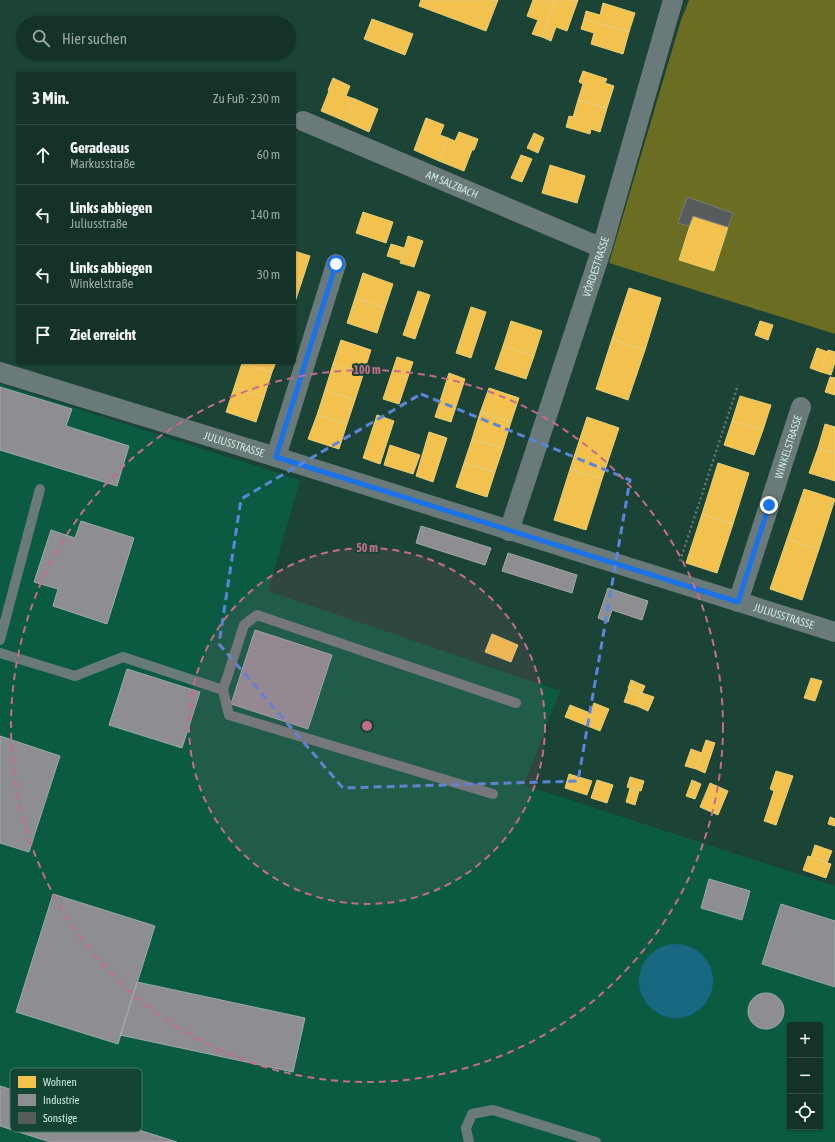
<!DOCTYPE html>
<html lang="de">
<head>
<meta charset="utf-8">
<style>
  :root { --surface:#143228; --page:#1d3a30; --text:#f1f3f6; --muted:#9daaa8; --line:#334d45 }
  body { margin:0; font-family:"Asap Condensed",sans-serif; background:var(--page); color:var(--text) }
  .controls { position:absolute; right:12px; bottom:12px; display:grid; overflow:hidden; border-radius:4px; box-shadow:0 1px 3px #0004 }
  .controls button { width:36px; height:36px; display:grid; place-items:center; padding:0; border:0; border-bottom:1px solid var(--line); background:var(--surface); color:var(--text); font:20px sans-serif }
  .stop { position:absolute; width:12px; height:12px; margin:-9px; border:3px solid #1a73e8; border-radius:50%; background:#fff }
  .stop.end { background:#1a73e8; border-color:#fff; box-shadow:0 1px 4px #0008 }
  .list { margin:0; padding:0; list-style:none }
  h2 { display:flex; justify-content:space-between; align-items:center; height:52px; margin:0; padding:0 16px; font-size:17px }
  h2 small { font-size:13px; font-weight:400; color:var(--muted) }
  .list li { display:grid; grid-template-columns:26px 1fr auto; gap:12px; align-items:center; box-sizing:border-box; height:60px; padding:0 16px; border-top:1px solid var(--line) }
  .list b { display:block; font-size:15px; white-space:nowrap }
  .list p { margin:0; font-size:13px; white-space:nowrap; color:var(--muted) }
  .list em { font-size:13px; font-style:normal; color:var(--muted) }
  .icon { flex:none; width:22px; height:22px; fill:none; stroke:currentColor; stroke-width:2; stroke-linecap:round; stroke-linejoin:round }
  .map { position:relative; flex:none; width:835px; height:1142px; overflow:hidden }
  .search { position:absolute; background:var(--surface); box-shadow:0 1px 3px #0004; left:16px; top:16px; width:280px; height:44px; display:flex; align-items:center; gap:10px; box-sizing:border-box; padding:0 14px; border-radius:22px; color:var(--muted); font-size:15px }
  .panel { position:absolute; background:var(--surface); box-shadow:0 1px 3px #0004; left:16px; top:72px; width:280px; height:292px; border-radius:4px }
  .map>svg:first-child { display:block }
</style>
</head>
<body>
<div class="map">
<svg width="835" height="1142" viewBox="0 0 835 1142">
  <rect width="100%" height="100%" fill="#1b4336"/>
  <!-- built -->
  <path fill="#0b5b43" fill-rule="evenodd" d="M0 384 300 480 268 591 560 691 524 785 835 886V1142H0ZM790 1025H820V1127H790Z"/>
  <!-- green -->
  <path fill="#6b6d22" d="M689 0H835V334L609 263 681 20Z"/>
  <!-- water -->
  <path fill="#196881" d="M639 981a37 37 0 1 1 74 0a37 37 0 1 1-74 0Z"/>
  <!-- homes -->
  <path fill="#f2c14e" stroke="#e6cd78" d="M421 0H498L486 31 419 6Z
    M533 0H555L542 37 532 34 538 20 527 16Z
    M555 0H578L567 31 556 27 551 41 542 37Z
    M603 3 635 13 629 32 584 19 586 11 600 15Z
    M372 19 413 34 405 55 364 39Z
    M584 19 629 32 623 54 591 44 594 33 581 29Z
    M583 71 607 79 605 83 614 86 607 108 578 100 583 84 579 82Z
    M333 78 350 86 346 96 355 99 345 121 321 111 329 91 328 90Z
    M355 99 378 109 369 132 345 121Z
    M578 100 607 108 600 132 591 129 590 134 566 127 569 116 573 117Z
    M426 118 444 125 440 135 448 138 439 161 414 150Z
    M459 132 478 139 474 150H472L464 171 439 161 448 138 455 141Z
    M534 133 544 138 538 153 527 148Z
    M521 155 532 159 522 182 511 178Z
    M550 165 585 176 577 203 542 193Z
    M363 212 393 222 386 243 356 233Z
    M693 216 728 227 714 271 679 260Z
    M408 236 423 241 414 267 400 263Z
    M391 244 404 248 400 260 387 256Z
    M294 251 310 256 302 281 294 279Z
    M363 273 393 284 385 308 355 298Z
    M294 279 302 281 294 305Z
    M629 288 661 298 645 350 612 339Z
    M418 291 430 295 415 339 403 335Z
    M355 298 385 308 377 333 347 323Z
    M471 307 486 312 471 358 456 353Z
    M511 321 542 331 534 356 503 346Z
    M760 321 773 325 768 340 755 335Z
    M612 339 645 350 628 400 596 389Z
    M341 340 371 350 363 375 333 364Z
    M503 346 534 356 526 379 495 369Z
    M817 348 828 352 821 372 810 368Z
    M828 350 835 352V362L831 375 821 372Z
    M397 357 413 362 399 404 383 399Z
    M242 362H276L272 372 242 363Z
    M242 363 272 372 264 397 234 388Z
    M333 364 363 375 355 400 325 390Z
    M449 373 465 379 451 422 435 417Z
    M830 377 835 378V395L825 392Z
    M234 388 264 397 256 422 226 412Z
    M489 388 519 398 511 422 480 413Z
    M325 390 355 400 347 424 317 415Z
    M740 396 771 405 763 430 732 421Z
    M480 413 511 422 503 448 472 439Z
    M317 415 347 424 339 449 308 439Z
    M377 415 394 421 380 464 363 458Z
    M587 417 619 428 602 479 570 469Z
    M732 421 763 430 754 455 724 445Z
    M825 424 835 427V453L818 448Z
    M429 432 447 438 433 482 416 476Z
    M472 439 503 448 495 472 464 463Z
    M390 445 420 455 413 474 384 465Z
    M818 448 835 453V481L809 473Z
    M464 463 495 472 487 497 456 487Z
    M718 463 749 473 733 524 702 514Z
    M570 469 602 479 586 530 554 520Z
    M804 489 835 499 819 549 787 539Z
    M702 514 733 524 717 573 686 563Z
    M787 539 819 549 802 600 770 589Z
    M492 634 518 645 511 662 485 652Z
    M811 678 822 681 815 701 804 698Z
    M631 680 645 686 642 693 628 688Z
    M629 688 642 693 637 706 624 702Z
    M642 693 654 697 648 711 637 706Z
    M594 703 609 709 600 731 585 725Z
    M570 705 590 713 585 725 565 717Z
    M706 740 715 743 705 773 696 769Z
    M691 749 702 753 696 769 685 766Z
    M776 771 793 776 776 825 764 821 774 791 770 789Z
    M569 774 592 781 587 795 565 788Z
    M630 777 644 781 641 791 627 787Z
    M597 780 613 785 607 803 591 798Z
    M692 780 701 784 695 799 686 796Z
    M710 783 728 791 718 815 700 807Z
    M630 788 639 791 635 805 626 802Z
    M830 817 835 819V826L828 824Z
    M815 845 832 851 827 863 811 857Z
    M808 856 831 864 826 878 803 870Z"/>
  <!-- industry -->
  <path fill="#8d8d92" stroke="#9fa9a8" d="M0 387 72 409 66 426 129 446 117 486 0 450Z
    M81 521 134 538 107 624 53 606 58 589 34 582 51 530 75 538Z
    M421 526 491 548 485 565 416 543Z
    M508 553 577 575 572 593 502 571Z
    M608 588 648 601 642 620 612 610 608 622 598 618Z
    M255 630 332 655 308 729 231 704Z
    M127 669 200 692 182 748 109 725Z
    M0 736 60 756 29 852 0 843Z
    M709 879 750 891 742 920 701 908Z
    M53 894 155 926 118 1044 16 1012Z
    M781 904 835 921V987L762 964Z
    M137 982 305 1018 293 1072 120 1035Z
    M748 1011a18 18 0 1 1 36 0a18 18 0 1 1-36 0Z
    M0 1086 177 1142H50L0 1126Z"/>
  <!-- building -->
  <path fill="#565b5c" stroke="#777e7e" d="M687 197 733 213 728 227 693 216 689 226 678 223Z"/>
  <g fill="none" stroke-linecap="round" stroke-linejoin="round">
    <!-- path -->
    <path stroke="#647573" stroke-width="2.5" stroke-dasharray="2 3" stroke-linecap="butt" d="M680 561 738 385"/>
    <!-- lane -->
    <path stroke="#6a7979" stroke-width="10" d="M0 640 40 489
      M0 653 75 676 123 657 223 690
      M493 794 229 715 223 690 244 625 257 615 516 703
      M469 1142 466 1128 472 1114 493 1110 596 1142"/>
    <!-- street -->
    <g stroke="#6a7979" stroke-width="20">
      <path id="s1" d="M303 121 602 248"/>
      <path id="s2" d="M0 372 276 457 835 632"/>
      <path d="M276 457 336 264"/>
      <path id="s3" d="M509 531 602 248 673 0"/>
      <path id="s4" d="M738 602 801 407"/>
    </g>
  </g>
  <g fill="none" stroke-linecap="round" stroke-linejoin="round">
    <!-- route -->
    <path stroke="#1a73e8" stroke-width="5" d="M336 264 276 457 738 602 769 505"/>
  </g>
  <!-- marked area -->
  <path fill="none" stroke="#5a85d9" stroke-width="3" stroke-dasharray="8 5" stroke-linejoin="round" d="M421 394 630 480 578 781 343 788 219 644 241 499Z"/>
  <!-- distance rings -->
  <circle cx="367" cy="726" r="178" fill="#c56c8e" fill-opacity=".12"/>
  <g fill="none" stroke="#c56c8e" stroke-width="2" stroke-dasharray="7 5">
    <circle cx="367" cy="726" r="178"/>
    <circle cx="367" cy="726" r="356"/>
  </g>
  <g text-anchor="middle" stroke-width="4" stroke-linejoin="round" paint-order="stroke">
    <!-- street labels -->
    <g font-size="11" fill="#caeadb" stroke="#144534">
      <text dy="4" stroke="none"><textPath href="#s1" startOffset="162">AM SALZBACH</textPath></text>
      <text dy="4" stroke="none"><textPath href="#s3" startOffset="278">VÖRDESTRASSE</textPath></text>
      <text dy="4" stroke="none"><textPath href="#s2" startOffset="245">JULIUSSTRASSE</textPath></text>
      <text dy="4" stroke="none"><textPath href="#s4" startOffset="163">WINKELSTRASSE</textPath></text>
      <text dy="4" stroke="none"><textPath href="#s2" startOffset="821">JULIUSSTRASSE</textPath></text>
    </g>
  </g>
  <!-- legend -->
  <rect x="10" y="1068" width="132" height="64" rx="6" fill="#144534" stroke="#4b7766" stroke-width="1"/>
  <rect x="18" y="1076" width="18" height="12" fill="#f2c14e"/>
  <rect x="18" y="1094" width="18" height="12" fill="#8d8d92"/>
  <rect x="18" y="1112" width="18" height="12" fill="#565b5c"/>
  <g font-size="11" fill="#caeadb">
    <text x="43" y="1086">Wohnen</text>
    <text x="43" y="1104">Industrie</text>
    <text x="43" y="1122">Sonstige</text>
  </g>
  <circle cx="367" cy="726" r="6" fill="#c56c8e" stroke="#144534" stroke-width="2"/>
  <g font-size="12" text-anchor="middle" font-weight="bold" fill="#c56c8e" stroke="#144534" stroke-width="4" stroke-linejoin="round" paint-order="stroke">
    <text x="367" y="374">100 m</text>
    <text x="367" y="552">50 m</text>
  </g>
</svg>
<div class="controls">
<button>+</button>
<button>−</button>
<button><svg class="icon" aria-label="locate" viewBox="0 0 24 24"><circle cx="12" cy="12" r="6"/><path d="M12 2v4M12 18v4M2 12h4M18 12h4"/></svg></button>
</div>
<div class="stop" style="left:336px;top:264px"></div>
<div class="stop end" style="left:769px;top:505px"></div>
<div class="search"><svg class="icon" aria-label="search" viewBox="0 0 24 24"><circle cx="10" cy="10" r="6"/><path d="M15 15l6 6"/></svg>Hier suchen</div>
<section class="panel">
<h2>3 Min.<small>Zu Fuß · 230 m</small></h2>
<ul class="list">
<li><svg class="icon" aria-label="ahead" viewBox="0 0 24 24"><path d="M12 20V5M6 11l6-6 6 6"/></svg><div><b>Geradeaus</b><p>Markusstraße</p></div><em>60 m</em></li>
<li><svg class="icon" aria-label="left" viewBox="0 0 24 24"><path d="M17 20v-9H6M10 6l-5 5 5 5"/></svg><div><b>Links abbiegen</b><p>Juliusstraße</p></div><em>140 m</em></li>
<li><svg class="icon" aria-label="left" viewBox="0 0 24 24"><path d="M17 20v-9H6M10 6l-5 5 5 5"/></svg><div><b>Links abbiegen</b><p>Winkelstraße</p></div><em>30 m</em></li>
<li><svg class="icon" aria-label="arrive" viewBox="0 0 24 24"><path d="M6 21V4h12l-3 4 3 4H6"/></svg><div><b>Ziel erreicht</b></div></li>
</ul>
</section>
</div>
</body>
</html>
